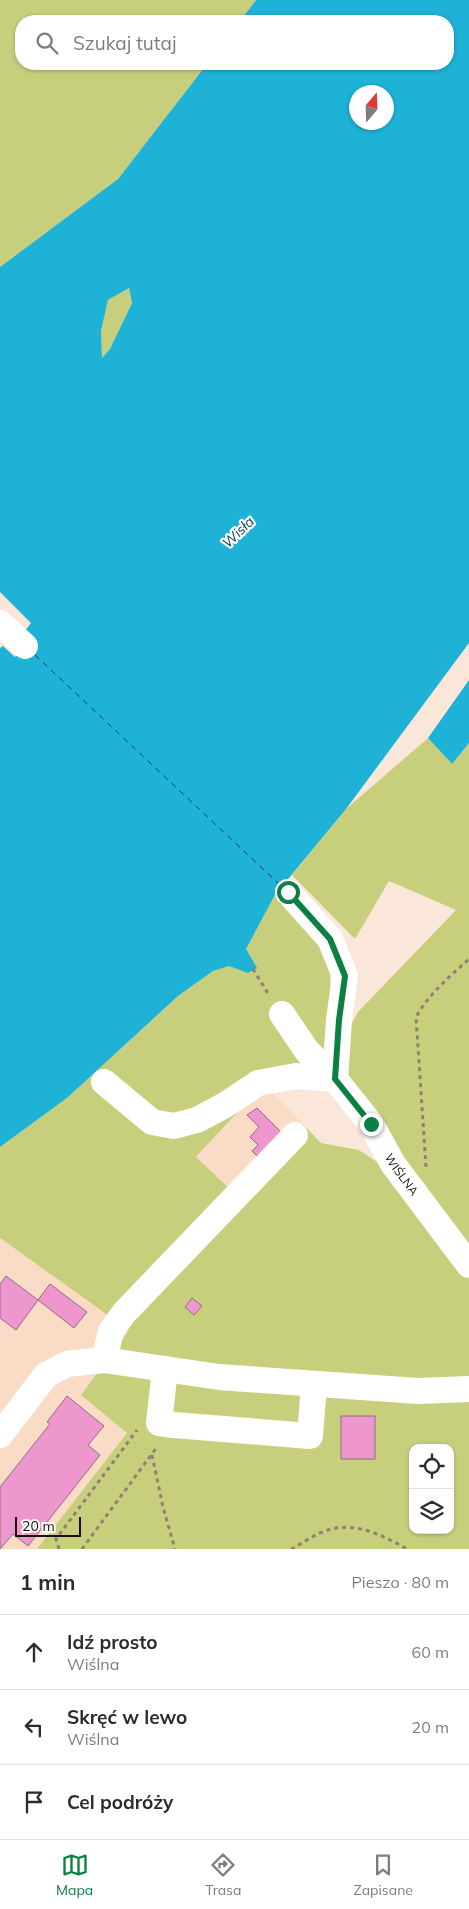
<!DOCTYPE html>
<html lang="pl">
<head>
<meta charset="utf-8">
<style>
  :root { --surface:#fff; --page:#f2f2f3; --text:#2b2b33; --muted:#7c7c81; --line:#e1e1e2; --accent:#0b8043 }
  body { margin:0; font-family:Mulish,sans-serif; background:var(--page); color:var(--text) }
  .controls { position:absolute; right:15px; bottom:15px; display:grid; overflow:hidden; border-radius:10px; box-shadow:0 1px 4px #0004 }
  .controls button { width:45px; height:45px; display:grid; place-items:center; padding:0; border:0; border-bottom:1px solid var(--line); background:var(--surface); color:var(--text); font:25px sans-serif }
  .compass { position:absolute; left:349px; top:85px; width:45px; height:45px; border-radius:50%; background:var(--surface); box-shadow:0 1px 4px #0004; rotate:19deg }
  .scale { position:absolute; left:15px; bottom:12px; width:66px; box-sizing:border-box; padding-left:5px; border:2px solid #1a1008; border-top:0; font-size:14px; line-height:18px; white-space:nowrap; color:#1a1008; -webkit-text-stroke:4px #fff; paint-order:stroke }
  .stop { position:absolute; width:15px; height:15px; margin:-11px; border:4px solid #0b8043; border-radius:50%; background:#fff }
  .stop.end { background:#0b8043; border-color:#fff; box-shadow:0 1px 5px #0008 }
  .list { margin:0; padding:0; list-style:none }
  h2 { display:flex; justify-content:space-between; align-items:center; height:65px; margin:0; padding:0 20px; font-size:21px }
  h2 small { font-size:16px; font-weight:400; color:var(--muted) }
  .list li { display:grid; grid-template-columns:32px 1fr auto; gap:15px; align-items:center; box-sizing:border-box; height:75px; padding:0 20px; border-top:1px solid var(--line) }
  .list b { display:block; font-size:19px; white-space:nowrap }
  .list p { margin:0; font-size:16px; white-space:nowrap; color:var(--muted) }
  .list em { font-size:16px; font-style:normal; color:var(--muted) }
  .icon { flex:none; width:28px; height:28px; fill:none; stroke:currentColor; stroke-width:2; stroke-linecap:round; stroke-linejoin:round }
  .map { position:relative; flex:none; width:469px; height:1549px; overflow:hidden }
  .search { position:absolute; background:var(--surface); box-shadow:0 1px 4px #0004; left:15px; right:15px; top:15px; height:55px; display:flex; align-items:center; gap:12px; box-sizing:border-box; padding:0 18px; border-radius:20px; color:var(--muted); font-size:19px }
  .sheet { height:290px; background:var(--surface) }
  nav { display:flex; justify-content:space-around; align-items:center; box-sizing:border-box; height:70px; border-top:1px solid var(--line); background:var(--surface); font-size:14px; color:var(--muted) }
  nav a { display:grid; justify-items:center; gap:2px }
  nav .on { color:var(--accent) }
  .map>svg:first-child { display:block }
</style>
</head>
<body>
<div class="map">
<svg width="469" height="1549" viewBox="0 0 469 1549">
  <rect width="100%" height="100%" fill="#fae7d9"/>
  <!-- built -->
  <path fill="#fadbc5" d="M264 1084 303 1124 236 1195 196 1158Z
    M0 1238 102 1311 128 1332 82 1395 128 1433 37 1549H0Z"/>
  <!-- green -->
  <path fill="#c8cf7c" fill-rule="evenodd" d="M0 0H256L240 21H21V64H207L118 179 0 267Z
    M129 288 132 303 110 349 102 358 101 331 108 300Z
    M428 738 452 764 469 743V1549H37L127 1433 81 1395 128 1332 102 1311 0 1238V1147L67 1098 178 996 213 971 229 966 248 973 256 968 246 949 275 895 285 900 313 929 330 967 331 1021 328 1051 307 1066 147 1131 264 1084 196 1157 236 1195 303 1124 321 1143 359 1150 389 1170 335 1080 350 1027 358 1012 456 910 389 881 355 939 292 875 346 809ZM413 1448H450V1530H413Z"/>
  <!-- water -->
  <path fill="#1eb2d6" fill-rule="evenodd" d="M256 0H469V643L346 809 275 895 246 949 257 968 248 973 229 966 213 971 178 996 67 1098 0 1147V648L3 646 15 657 32 640 24 632 31 623 0 592V267L118 179 207 64H448V21H240ZM356 92H386V122H356ZM129 288 132 303 110 349 102 358 101 331 108 300Z
    M469 680V743L452 764 428 738Z"/>
  <g fill="none" stroke-linecap="round" stroke-linejoin="round">
    <!-- ferry -->
    <path stroke="#074352" stroke-width="1" stroke-dasharray="6 5" stroke-linecap="butt" d="M35 655 278 883"/>
  </g>
  <!-- building -->
  <path fill="#ee97ce" stroke="#8d6e80" d="M257 1108 281 1132 258 1157 252 1151 258 1145 250 1137 259 1127 247 1115Z
    M6 1276 38 1300 16 1330 0 1318V1284Z
    M50 1284 87 1312 74 1328 38 1300Z
    M192 1298 202 1306 194 1315 185 1307Z
    M67 1396 104 1426 88 1445 100 1455 28 1546 13 1534 0 1549V1487L50 1424 47 1422Z
    M341 1416H375V1459H341Z"/>
  <g fill="none" stroke-linecap="round" stroke-linejoin="round">
    <!-- path -->
    <path stroke="#8f8075" stroke-width="3" stroke-dasharray="4 4" stroke-linecap="butt" d="M253 969 269 995
      M426 1167 416 1017C429 994 449 977 469 959
      M152 1455 163 1507 175 1549
      M59 1549 56 1539 137 1430
      M82 1549 157 1447
      M291 1549C300 1545 309 1538 318 1534 350 1518 380 1534 407 1549"/>
    <!-- minor -->
    <g stroke="#fff" stroke-width="26">
      <path d="M0 623 25 646"/>
      <path d="M288 892 330 939 345 976 339 1020 335 1079"/>
      <path id="s1" d="M282 1014 307 1051 335 1079 371 1124 393 1164 469 1265"/>
      <path d="M104 1082 152 1122 174 1126 197 1120 225 1105 258 1083 296 1076 335 1079"/>
      <path d="M104 1360 111 1331 124 1313 295 1135"/>
      <path d="M165 1369 159 1423 174 1425 310 1436 314 1384"/>
      <path d="M0 1435 46 1375 67 1364 104 1360 219 1377 418 1391 469 1389"/>
    </g>
  </g>
  <g fill="none" stroke-linecap="round" stroke-linejoin="round">
    <!-- route -->
    <path stroke="#0b8043" stroke-width="6" d="M288 892 330 939 345 976 339 1020 335 1079 371 1124"/>
  </g>
  <g text-anchor="middle" stroke-width="4.5" stroke-linejoin="round" paint-order="stroke">
    <!-- street labels -->
    <g font-size="12" fill="#1a1008" stroke="#fff">
      <text dy="4" stroke="none"><textPath href="#s1" startOffset="201">WIŚLNA</textPath></text>
    </g>
    <!-- water labels -->
    <g font-size="14" font-style="italic" fill="#074352" stroke="#fff">
      <text transform="translate(238 532) rotate(-44)" y="5">Wisła</text>
    </g>
  </g>
</svg>
<div class="controls">
<button><svg class="icon" aria-label="locate" viewBox="0 0 24 24"><circle cx="12" cy="12" r="6"/><path d="M12 2v4M12 18v4M2 12h4M18 12h4"/></svg></button>
<button><svg class="icon" aria-label="layers" viewBox="0 0 24 24"><path d="M12 4l9 5-9 5-9-5zM3 14l9 5 9-5"/></svg></button>
</div>
<svg class="compass" viewBox="-18 -18 36 36"><path d="M0-13l5 13h-10z" fill="#e53935"/><path d="M0 13l5-13h-10z" fill="#7c7c81"/></svg>
<div class="scale">20 m</div>
<div class="stop" style="left:288px;top:892px"></div>
<div class="stop end" style="left:371px;top:1124px"></div>
<div class="search"><svg class="icon" aria-label="search" viewBox="0 0 24 24"><circle cx="10" cy="10" r="6"/><path d="M15 15l6 6"/></svg>Szukaj tutaj</div>
</div>
<section class="sheet">
<h2>1 min<small>Pieszo · 80 m</small></h2>
<ul class="list">
<li><svg class="icon" aria-label="ahead" viewBox="0 0 24 24"><path d="M12 20V5M6 11l6-6 6 6"/></svg><div><b>Idź prosto</b><p>Wiślna</p></div><em>60 m</em></li>
<li><svg class="icon" aria-label="left" viewBox="0 0 24 24"><path d="M17 20v-9H6M10 6l-5 5 5 5"/></svg><div><b>Skręć w lewo</b><p>Wiślna</p></div><em>20 m</em></li>
<li><svg class="icon" aria-label="arrive" viewBox="0 0 24 24"><path d="M6 21V4h12l-3 4 3 4H6"/></svg><div><b>Cel podróży</b></div></li>
</ul>
</section>
<nav>
<a class="on"><svg class="icon" aria-label="map" viewBox="0 0 24 24"><path d="M3 6l6-2 6 2 6-2v14l-6 2-6-2-6 2zM9 4v14M15 6v14"/></svg>Mapa</a>
<a><svg class="icon" aria-label="directions" viewBox="0 0 24 24"><path d="M12 3l9 9-9 9-9-9zM9 14v-3h6M13 9l2 2-2 2"/></svg>Trasa</a>
<a><svg class="icon" aria-label="saved" viewBox="0 0 24 24"><path d="M7 4h10v16l-5-4-5 4z"/></svg>Zapisane</a>
</nav>
</body>
</html>
